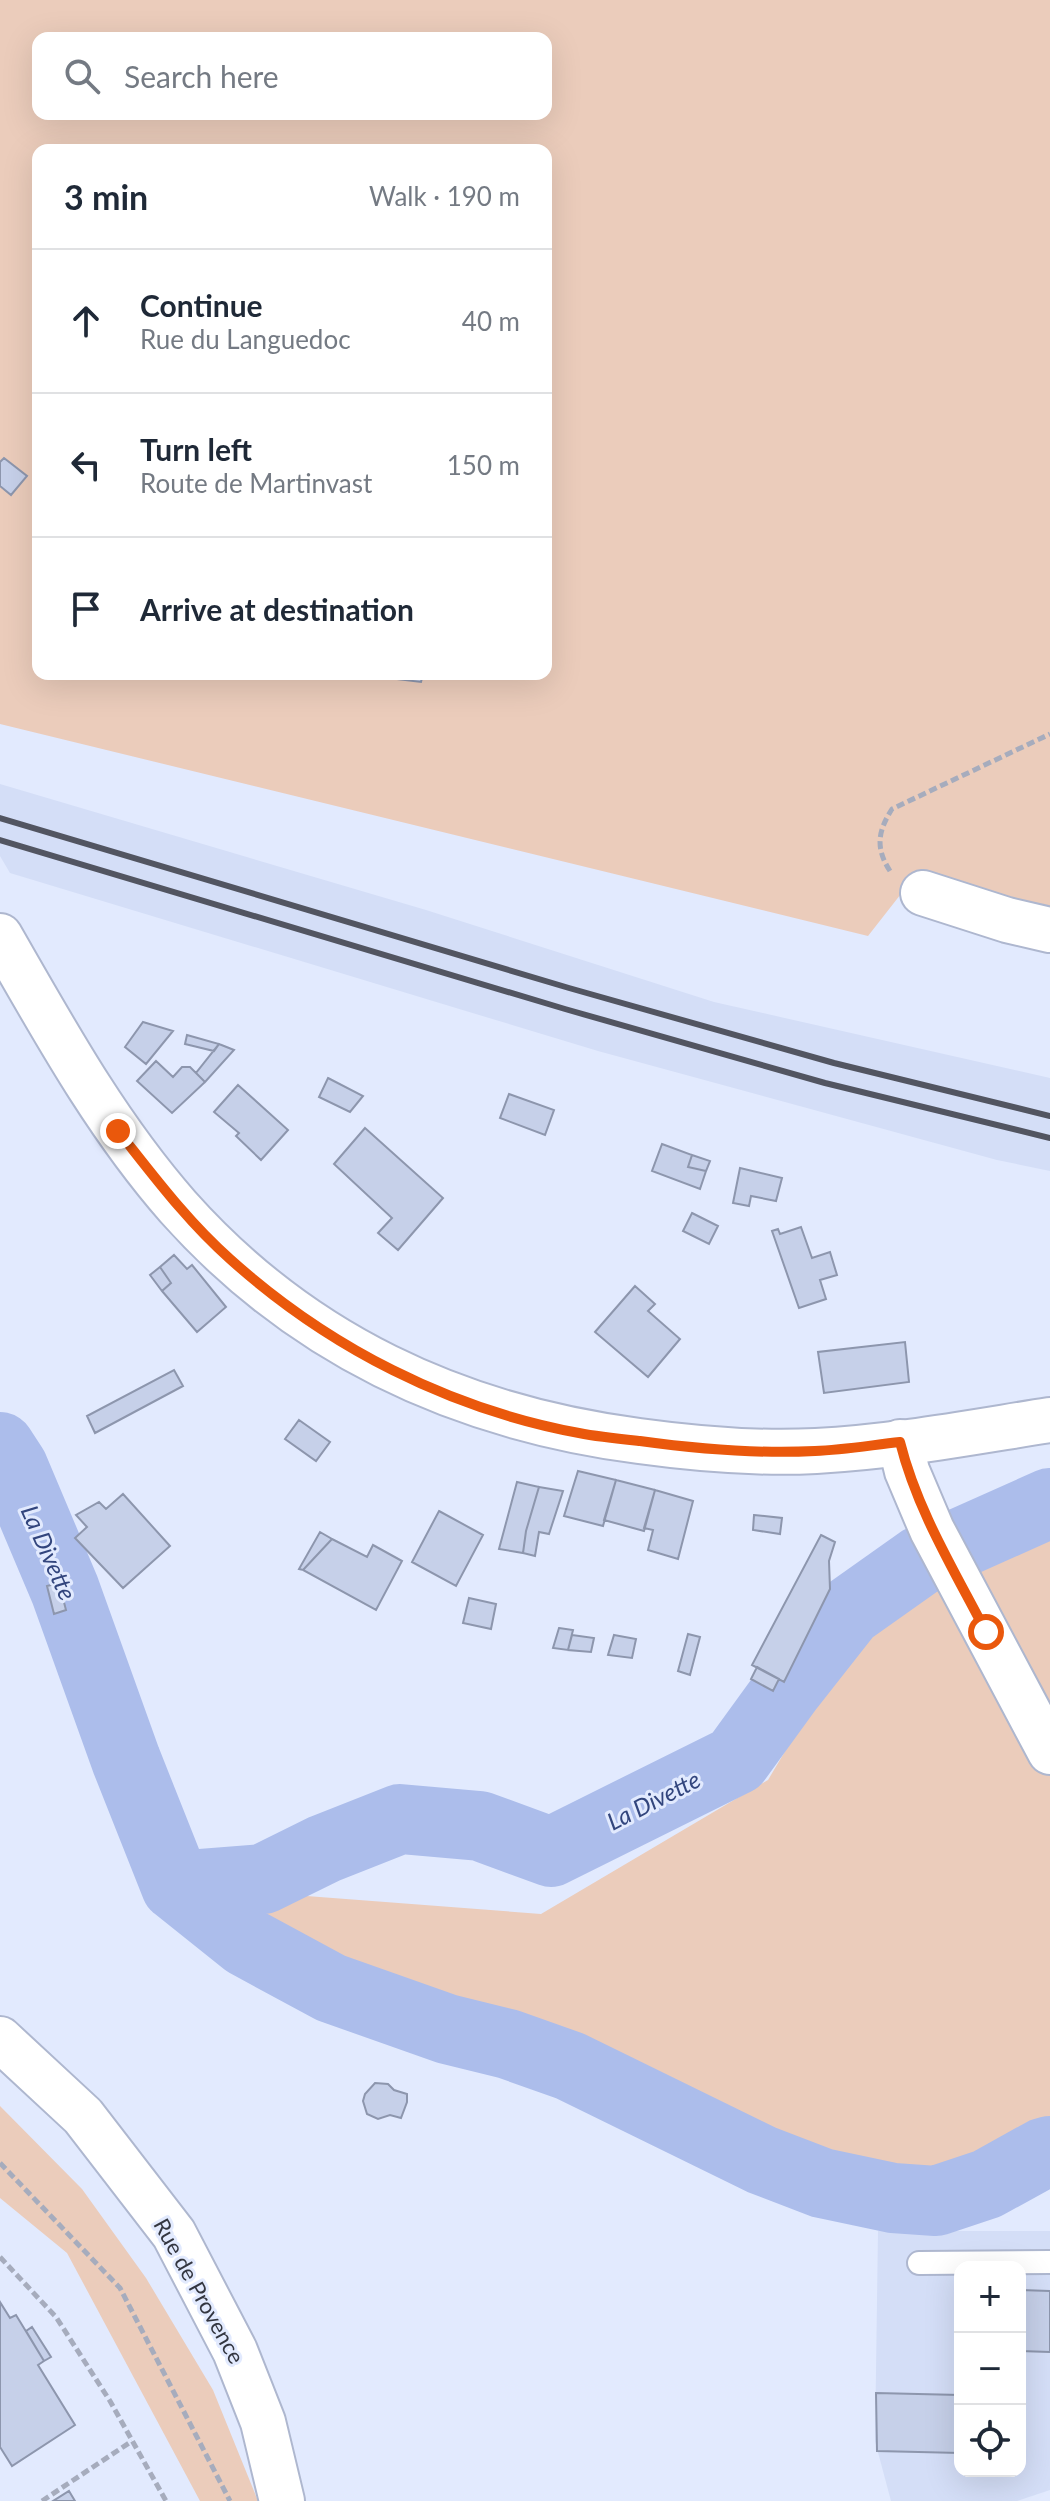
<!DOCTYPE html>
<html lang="en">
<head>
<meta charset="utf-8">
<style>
  :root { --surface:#fff; --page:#f2f2f3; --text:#1f2937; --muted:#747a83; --line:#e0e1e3 }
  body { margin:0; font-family:Lato,sans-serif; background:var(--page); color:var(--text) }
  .controls { position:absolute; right:24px; bottom:24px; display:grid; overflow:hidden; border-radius:16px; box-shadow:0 8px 32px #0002 }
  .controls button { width:72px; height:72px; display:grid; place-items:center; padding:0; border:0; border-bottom:2px solid var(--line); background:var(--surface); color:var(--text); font:40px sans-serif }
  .stop { position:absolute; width:24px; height:24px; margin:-18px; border:6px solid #ea580c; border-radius:50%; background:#fff }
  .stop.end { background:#ea580c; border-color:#fff; box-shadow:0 2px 8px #0008 }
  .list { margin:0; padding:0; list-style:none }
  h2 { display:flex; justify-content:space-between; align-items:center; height:104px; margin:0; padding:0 32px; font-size:34px }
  h2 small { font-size:26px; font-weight:400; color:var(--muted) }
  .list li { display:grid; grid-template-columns:52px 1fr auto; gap:24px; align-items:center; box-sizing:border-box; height:144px; padding:0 32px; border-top:2px solid var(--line) }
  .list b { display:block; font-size:30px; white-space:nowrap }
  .list p { margin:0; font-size:26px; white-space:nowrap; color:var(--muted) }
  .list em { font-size:26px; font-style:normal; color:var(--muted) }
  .icon { flex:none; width:44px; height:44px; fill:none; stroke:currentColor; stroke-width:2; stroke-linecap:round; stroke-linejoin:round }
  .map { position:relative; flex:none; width:1050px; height:2501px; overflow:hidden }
  .search { position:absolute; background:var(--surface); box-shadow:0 8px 32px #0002; left:32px; top:32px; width:520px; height:88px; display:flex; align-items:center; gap:20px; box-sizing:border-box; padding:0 28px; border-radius:16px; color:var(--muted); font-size:30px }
  .panel { position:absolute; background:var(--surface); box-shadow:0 8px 32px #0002; left:32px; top:144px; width:520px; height:536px; border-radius:16px }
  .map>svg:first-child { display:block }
</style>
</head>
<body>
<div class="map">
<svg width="1050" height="2501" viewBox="0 0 1050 2501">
  <rect width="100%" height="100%" fill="#e2eafe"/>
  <!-- built -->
  <path fill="#d4def7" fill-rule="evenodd" d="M0 784 426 910 714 1002 1050 1078V1171L997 1160 598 1051 10 873 0 856Z
    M878 2231H1050V2490L1017 2501H891L875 2441ZM960 2267H1020V2471H960Z"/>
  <!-- green -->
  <path fill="#ebccbb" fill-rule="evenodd" d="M0 0H1050V910L915 876 868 936 0 724ZM38 38H546V114H38ZM38 150H546V674H38Z
    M1050 1512V2160L878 2191 555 2048 326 2023 216 1956 176 1886 541 1914 768 1780 853 1637 972 1536Z
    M0 2106 82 2189 146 2278 213 2390 258 2501H200L67 2253 0 2198Z"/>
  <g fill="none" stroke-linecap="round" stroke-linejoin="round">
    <!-- river -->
    <path stroke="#acbdeb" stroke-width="70" d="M0 1447 13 1467 65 1590 126 1760 176 1886 246 1942 331 1988 447 2029 508 2044 570 2066 762 2160 822 2183 893 2198 936 2201 987 2184 1043 2153 1050 2151
      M176 1886 263 1879 324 1849 400 1819 480 1826 551 1852 736 1760 789 1687 848 1612 920 1561 1050 1503"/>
  </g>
  <!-- building -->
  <path fill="#c6d0e9" stroke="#8d96ad" stroke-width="2" d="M4 458 27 476 11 495 0 486V462Z
    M355 674H423L421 682Z
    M143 1022 173 1031 146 1064 125 1047Z
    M187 1035 219 1044 214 1051 185 1044Z
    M219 1044 234 1050 205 1082 196 1073Z
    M156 1061 173 1077 182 1067H190L205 1082 172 1113 137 1081Z
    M328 1078 363 1096 350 1112 319 1097Z
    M238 1085 288 1130 261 1160 236 1136 239 1133 214 1112Z
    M509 1094 554 1110 545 1135 500 1118Z
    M365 1128 443 1198 398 1250 378 1233 392 1218 334 1164Z
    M662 1144 692 1155 688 1167 706 1171 700 1189 652 1171Z
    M692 1155 710 1161 706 1171 688 1167Z
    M740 1168 782 1178 776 1201 751 1196 749 1206 733 1203Z
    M692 1213 718 1226 709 1244 683 1231Z
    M801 1227 812 1258 830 1252 837 1275 820 1280 826 1299 799 1308 772 1231 778 1229 780 1234Z
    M174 1255 187 1269 192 1265 226 1307 197 1332 162 1291 171 1283 160 1267Z
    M160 1267 171 1283 162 1291 150 1275Z
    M635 1286 655 1304 648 1311 680 1339 648 1377 595 1332Z
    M905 1342 909 1382 824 1393 818 1352Z
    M174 1370 183 1386 95 1433 87 1416Z
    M299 1420 330 1442 316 1461 285 1439Z
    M578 1471 616 1480 603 1526 564 1516Z
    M616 1480 655 1490 644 1531 604 1520Z
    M517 1482 539 1487 526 1531 523 1553 499 1549Z
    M539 1487 563 1491 549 1534 539 1532 535 1556 523 1553 526 1531Z
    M655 1490 693 1501 678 1559 648 1550 653 1530 644 1528Z
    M123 1494 170 1546 123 1588 75 1538 87 1527 76 1515 99 1502 106 1509Z
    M439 1511 483 1535 456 1586 412 1562Z
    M754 1515 782 1518 780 1534 753 1530Z
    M320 1532 332 1539 303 1570 299 1569Z
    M821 1535 835 1542 829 1561 830 1589 784 1682 752 1665Z
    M332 1539 367 1557 373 1545 402 1561 376 1610 303 1570Z
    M59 1583 66 1610 54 1614 47 1586Z
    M469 1598 496 1604 491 1629 463 1623Z
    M559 1628 573 1630 568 1650 553 1648Z
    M688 1634 700 1637 690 1675 678 1671Z
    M572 1635 594 1638 591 1652 568 1650Z
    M614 1635 636 1639 632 1658 608 1655Z
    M757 1667 779 1679 773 1691 751 1679Z
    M375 2083 388 2084 394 2090 407 2094V2102L401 2118 390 2115 378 2119 367 2114 363 2101 365 2094Z
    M1020 2290 1050 2291V2352L1020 2351Z
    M0 2302 10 2318 16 2315 44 2361 38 2365 75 2425 12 2466 0 2447Z
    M32 2327 51 2357 44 2361 26 2331Z
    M876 2393 960 2395V2453L877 2451Z
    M69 2491 75 2501H53Z"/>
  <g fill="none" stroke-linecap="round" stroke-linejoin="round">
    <defs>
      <path id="service" d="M919 2263 1050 2262"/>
      <path id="minor" d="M923 893 1007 920 1050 930
        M900 1442 907 1471 932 1530 1050 1752
        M0 2039 83 2116 174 2234 235 2351 263 2422 282 2501"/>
      <path id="secondary" d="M0 936C54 1030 106 1125 178 1207 301 1345 457 1417 639 1441 697 1449 757 1454 816 1451 894 1447 973 1432 1050 1420"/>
    </defs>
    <!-- service casing -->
    <use href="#service" stroke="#aeb7cf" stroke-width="26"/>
    <!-- minor casing -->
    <use href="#minor" stroke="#aeb7cf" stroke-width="48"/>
    <!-- secondary casing -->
    <use href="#secondary" stroke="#aeb7cf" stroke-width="48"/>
    <!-- path -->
    <path stroke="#a6acbd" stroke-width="5" stroke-dasharray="8 4" stroke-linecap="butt" d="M890 871C875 848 878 831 892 809L1050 734
      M0 2163 120 2288 230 2501
      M0 2257 56 2317 110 2401 166 2501
      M42 2501 132 2441"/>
    <!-- service -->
    <use href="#service" stroke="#fff" stroke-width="22"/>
    <!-- minor -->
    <use href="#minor" stroke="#fff" stroke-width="44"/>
    <!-- secondary -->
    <use href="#secondary" stroke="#fff" stroke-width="44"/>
    <!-- rail -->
    <path stroke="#525561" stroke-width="6" d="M0 818 569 988 834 1063 1050 1116
      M0 840 565 1009 825 1083 1050 1138"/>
  </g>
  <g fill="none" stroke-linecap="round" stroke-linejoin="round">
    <!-- route -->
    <path stroke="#ea580c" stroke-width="10" d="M118 1131C153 1175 187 1221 230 1259 328 1347 449 1409 579 1433 599 1437 620 1439 640 1441 698 1449 757 1454 815 1451 843 1450 872 1445 900 1442 917 1510 954 1570 986 1632"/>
  </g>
  <g text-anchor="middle" stroke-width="6" stroke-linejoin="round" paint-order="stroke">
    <!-- street labels -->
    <g font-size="22" fill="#333640" stroke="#e2eafe">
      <text transform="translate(199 2291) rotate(61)" y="8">Rue de Provence</text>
    </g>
    <!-- water labels -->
    <g font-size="24" font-style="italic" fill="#32457d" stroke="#e2eafe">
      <text transform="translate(48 1553) rotate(66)" y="8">La Divette</text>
      <text transform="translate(654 1801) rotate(-27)" y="8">La Divette</text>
    </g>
  </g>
</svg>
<div class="controls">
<button>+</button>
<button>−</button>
<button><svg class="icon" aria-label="locate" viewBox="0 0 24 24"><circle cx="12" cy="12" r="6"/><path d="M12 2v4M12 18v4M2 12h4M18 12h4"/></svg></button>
</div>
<div class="stop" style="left:986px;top:1632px"></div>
<div class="stop end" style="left:118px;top:1131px"></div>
<div class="search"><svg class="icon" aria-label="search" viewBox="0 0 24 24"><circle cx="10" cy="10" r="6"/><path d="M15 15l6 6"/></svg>Search here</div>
<section class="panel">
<h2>3 min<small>Walk · 190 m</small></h2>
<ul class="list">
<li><svg class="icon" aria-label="ahead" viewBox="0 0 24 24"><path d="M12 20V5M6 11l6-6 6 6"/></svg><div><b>Continue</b><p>Rue du Languedoc</p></div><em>40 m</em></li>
<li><svg class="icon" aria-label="left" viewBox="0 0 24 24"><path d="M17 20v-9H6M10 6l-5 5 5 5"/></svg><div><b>Turn left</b><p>Route de Martinvast</p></div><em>150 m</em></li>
<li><svg class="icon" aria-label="arrive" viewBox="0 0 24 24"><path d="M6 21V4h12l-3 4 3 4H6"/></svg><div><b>Arrive at destination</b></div></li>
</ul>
</section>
</div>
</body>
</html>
